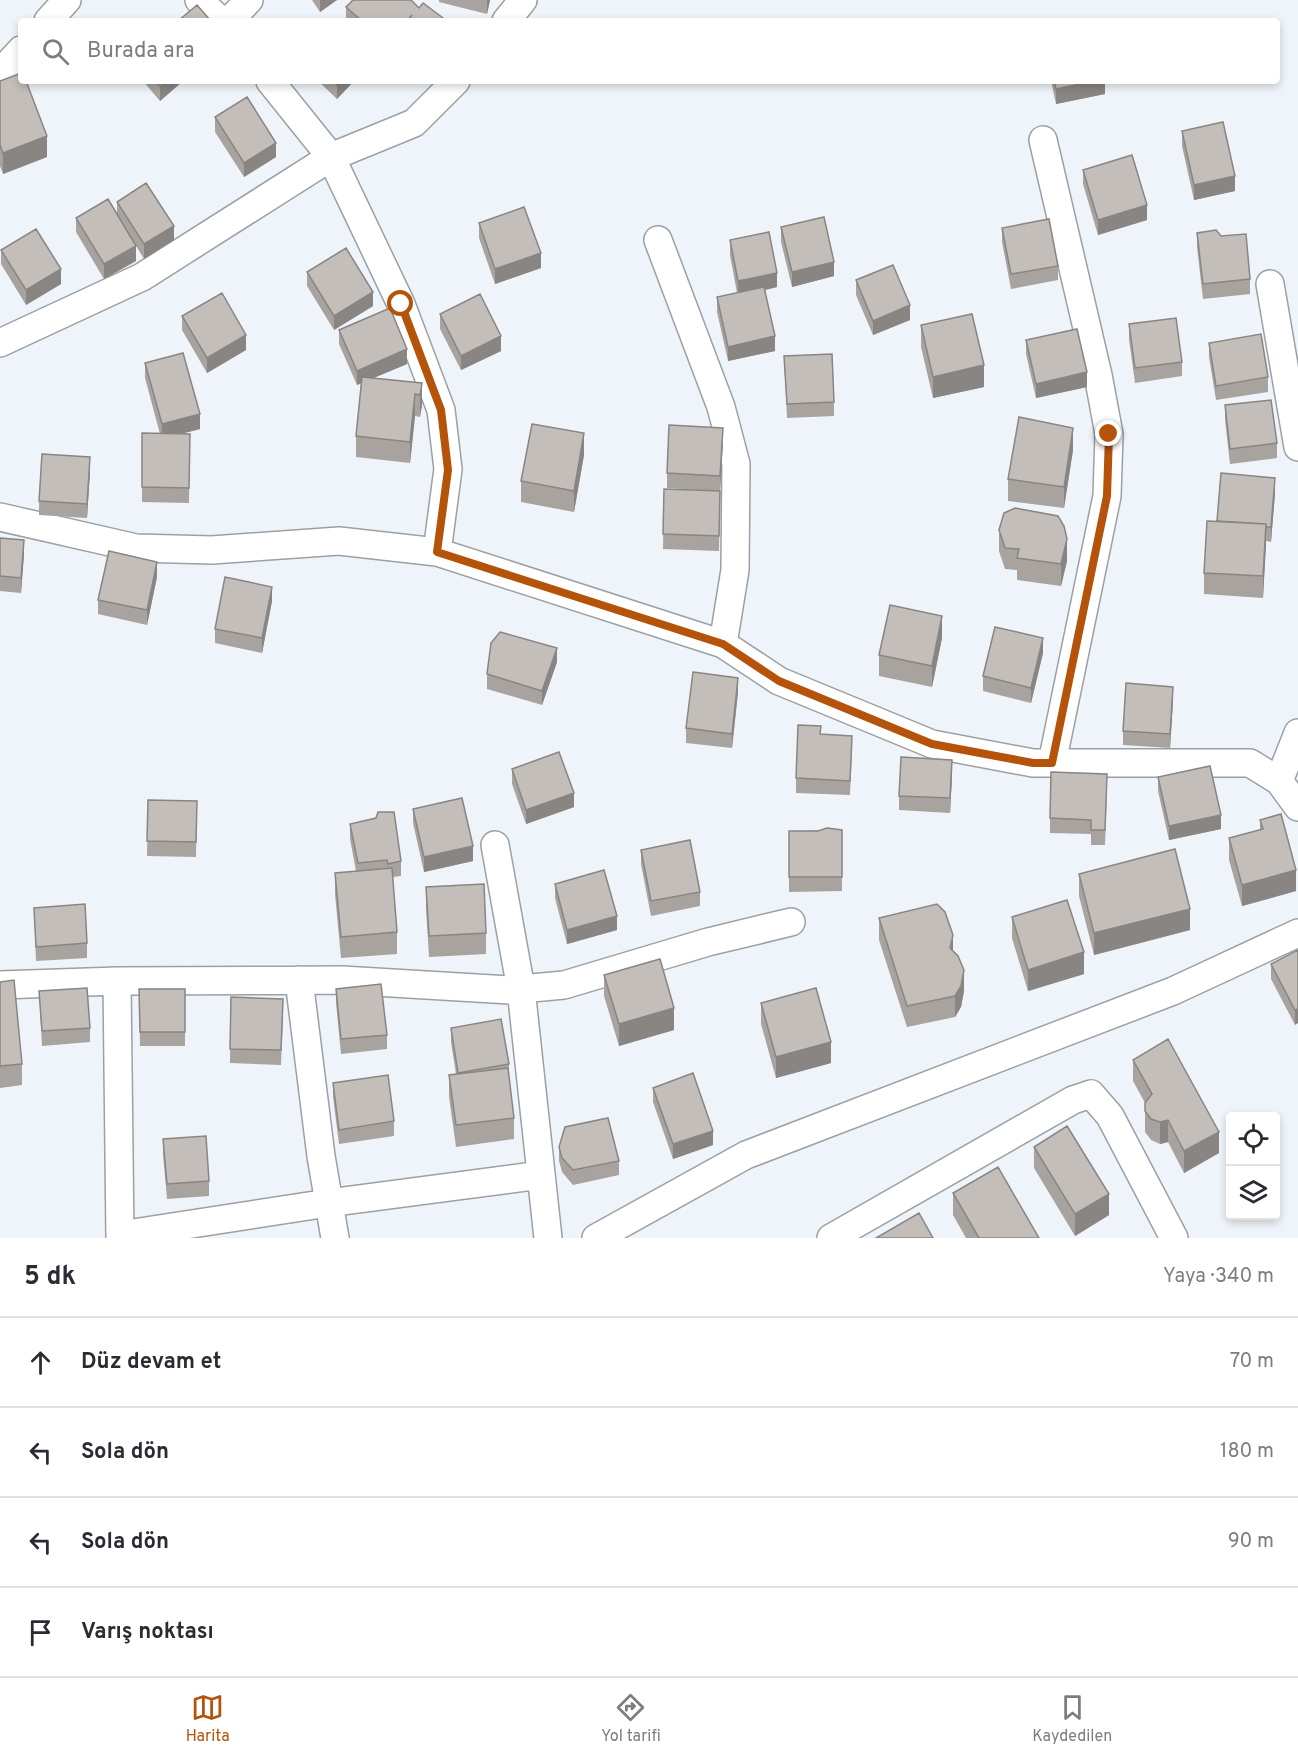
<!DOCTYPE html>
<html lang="tr">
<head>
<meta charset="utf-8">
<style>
  :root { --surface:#fff; --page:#f2f2f3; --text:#2b2b33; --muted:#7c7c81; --line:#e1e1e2; --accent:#b45309 }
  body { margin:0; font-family:Overpass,sans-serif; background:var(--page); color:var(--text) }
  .controls { position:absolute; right:18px; bottom:18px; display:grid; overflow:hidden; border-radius:6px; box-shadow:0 3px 9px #0003 }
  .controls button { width:54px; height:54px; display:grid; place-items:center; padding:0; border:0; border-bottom:2px solid var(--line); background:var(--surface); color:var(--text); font:30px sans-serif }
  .stop { position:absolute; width:18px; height:18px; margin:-14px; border:4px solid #b45309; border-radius:50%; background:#fff }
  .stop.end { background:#b45309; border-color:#fff; box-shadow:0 2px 6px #0008 }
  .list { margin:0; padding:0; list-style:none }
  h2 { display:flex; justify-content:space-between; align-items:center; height:78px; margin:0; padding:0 24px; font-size:26px }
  h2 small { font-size:20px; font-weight:400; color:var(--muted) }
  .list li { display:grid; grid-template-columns:39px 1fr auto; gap:18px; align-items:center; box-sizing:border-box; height:90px; padding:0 24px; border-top:2px solid var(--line) }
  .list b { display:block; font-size:22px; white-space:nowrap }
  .list em { font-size:20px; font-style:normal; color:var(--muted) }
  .icon { flex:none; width:33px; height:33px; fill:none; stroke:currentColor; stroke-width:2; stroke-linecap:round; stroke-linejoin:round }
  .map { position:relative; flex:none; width:1298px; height:1238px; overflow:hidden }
  .search { position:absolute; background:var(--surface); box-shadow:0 3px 9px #0003; left:18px; right:18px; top:18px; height:66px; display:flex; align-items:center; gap:15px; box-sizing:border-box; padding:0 21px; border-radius:6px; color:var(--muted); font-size:22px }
  .sheet { height:438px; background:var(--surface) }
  nav { display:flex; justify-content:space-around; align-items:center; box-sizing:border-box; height:84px; border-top:2px solid var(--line); background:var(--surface); font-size:16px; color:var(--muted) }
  nav a { display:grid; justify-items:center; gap:3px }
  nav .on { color:var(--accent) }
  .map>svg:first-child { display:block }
</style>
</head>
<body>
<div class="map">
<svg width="1298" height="1238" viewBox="0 0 1298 1238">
  <rect width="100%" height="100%" fill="#eff4fa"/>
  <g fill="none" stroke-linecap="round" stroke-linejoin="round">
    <defs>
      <path id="minor" d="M199 0 221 21
        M48 21 67 0
        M229 21 249 0
        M506 21 523 0
        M0 73 21 50
        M270 81 331 157 401 304 441 410 448 469 437 552
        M1043 140 1098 375 1109 434 1107 496 1052 763
        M658 240 721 407 736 464 735 570 723 644
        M1270 284 1298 447
        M0 343 142 277 331 157 414 123 456 81
        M0 517 136 548 212 550 339 541 437 552 723 644 779 681 932 744 1033 763H1250L1279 781 1298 807
        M1279 781 1298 733
        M495 845 521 989 548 1238
        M299 980 321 1156 335 1238
        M117 981 120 1238
        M0 985 117 981 342 980 510 990 564 985 708 942 791 922
        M120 1235 328 1203 541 1175
        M596 1238 746 1155 1173 991 1298 933
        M831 1238 1073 1100 1091 1094 1110 1116 1174 1238"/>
    </defs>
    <!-- minor casing -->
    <use href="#minor" stroke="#9ba0a4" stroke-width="30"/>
    <!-- minor -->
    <use href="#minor" stroke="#fff" stroke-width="27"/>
  </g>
  <!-- wall -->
  <path fill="#a8a39f" d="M312 0H337L320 12Z
    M439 0H490L487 14 439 2Z
    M346 7 419 8 447 21H346Z
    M0 81 47 157 3 174 0 166Z
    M143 81H183L160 101Z
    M318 81H354L337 99Z
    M1051 81H1105V94L1056 104Z
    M215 117 276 157 244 177 215 132Z
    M1182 131 1235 191 1194 200 1182 146Z
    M1083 170 1147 220 1098 235 1083 184Z
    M117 202 174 240 144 259 124 226 136 261 104 279 76 232V218L117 215Z
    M479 223 541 268 495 284 479 238Z
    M781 227 834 276 792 287 781 242Z
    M1002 228 1058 266V280L1011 289 1002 242Z
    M1197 233 1250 279V294L1203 299 1197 247Z
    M730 240 777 287 765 290 775 351 728 361 717 312V297L737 293 730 255Z
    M1 250 61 284 26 305 1 264Z
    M307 272 373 306 334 330 307 286Z
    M856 280 910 320 873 335 856 295Z
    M440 314 501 351 461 370 440 329Z
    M182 316 246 350 207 373 182 330Z
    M1129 324 1182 362V376L1135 383 1129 339Z
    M921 325 984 387 933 398 921 347Z
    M339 330 407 364 373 378 422 383V405L420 417 415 416 410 463 356 457V436L361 383 357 385 339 344Z
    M1026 340 1087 387 1036 398 1026 354Z
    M1209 343 1268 377V392L1216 400 1209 357Z
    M784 356 834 402V416L787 418Z
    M145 363 200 429 180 434H190L189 503 142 502V433L160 434 145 378Z
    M1225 405 1277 443V458L1230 464 1225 420Z
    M723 442 720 491 719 551 663 549 664 489 716 491 667 488V473Z
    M1073 450 1064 508 1008 501V479Z
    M584 455 574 512 521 502V481Z
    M90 471 87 518 39 515V501Z
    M1275 493 1271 542 1266 541 1263 598 1204 594V573L1217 521Z
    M999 530 1067 561 1061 586 1017 580V570L1005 569 999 551Z
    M0 538 24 554 21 593 0 591Z
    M157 577 147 625 98 614V600Z
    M272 601 262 653 215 643V629Z
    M942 638 932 687 879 676V655Z
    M1043 653 1031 703 983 691V676Z
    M557 662 542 705 487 689V674Z
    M738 692 732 748 686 743V728Z
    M1173 701 1170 748 1123 745V731Z
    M821 734 852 750 850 795 796 793V778Z
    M512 769 574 807 526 824 512 784Z
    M952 775 950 813 899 810V796Z
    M1158 777 1221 829 1169 840 1158 791Z
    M1107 789 1105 845H1091V834L1050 833V818Z
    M148 800 197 801 196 857 147 856Z
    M413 809 473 861 424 872 413 823Z
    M1260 820 1296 891 1242 906 1229 860V838L1260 830Z
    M350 824 401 861V876L393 877 397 932V954L341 958 335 894V873L356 871 350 839Z
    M842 830V891L789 892V831Z
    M641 850 700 892V906L651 916 641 864Z
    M1079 874 1190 930 1094 955 1079 896Z
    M555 884 617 930 567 944 555 898Z
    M426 887 486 933V954L429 957 426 908Z
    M34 908 87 943V958L36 961Z
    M1012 917 1084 974 1028 991 1012 938Z
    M879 918 953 951 964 991 961 1007 955 1017 907 1027 879 940Z
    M1298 950 1295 1025 1271 979V964Z
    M604 975 674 1030 619 1046 604 996Z
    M0 982 22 1064V1085L0 1088Z
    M139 989H185V1046H140Z
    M336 989 387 1035V1049L341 1054 336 1003Z
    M39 991 90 1028V1042L42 1046Z
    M231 997 283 1014 281 1065 230 1063Z
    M761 1003 831 1063 776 1078 761 1024Z
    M451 1028 509 1064V1078L514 1118V1139L456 1147 449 1097V1075L456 1074 451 1042Z
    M1133 1060 1219 1153 1184 1173 1168 1142 1160 1144 1151 1140 1145 1132V1103L1133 1081Z
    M333 1083 394 1121V1136L339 1144 333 1097Z
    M653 1088 713 1145 673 1159 653 1102Z
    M163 1139 209 1181V1196L167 1199 163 1154Z
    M559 1147 619 1161V1175L573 1185 562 1172 559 1161Z
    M1034 1147 1109 1215 1075 1236 1034 1168Z
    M953 1193 1039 1238H966L953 1215Z"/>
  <!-- shaded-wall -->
  <path fill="#888582" d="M320 0H337L320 12Z
    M487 0H490L487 14Z
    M166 81H183L160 101V86Z
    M341 81H354L337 99V85Z
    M1095 81H1105V94L1056 104V89Z
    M47 136V157L3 174V153Z
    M276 143V157L244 177V163Z
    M1235 176V191L1194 200V185Z
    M1147 205V220L1098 235V220Z
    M174 226V240L144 259V244Z
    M136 246V261L104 279V264Z
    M541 253V268L495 284V269Z
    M834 262V276L792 287V272Z
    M61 269V284L26 305V290Z
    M777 273V287L738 296V281Z
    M373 292V306L334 330V316Z
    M910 305V320L873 335V321Z
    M246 335V350L207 373V358Z
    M501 336V351L461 370V356Z
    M775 336V351L728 361V347Z
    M407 349V364L357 385V371Z
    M984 365V387L933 398V377Z
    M1087 372V387L1036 398V384Z
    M422 383V405L420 417V395Z
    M415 394V416L410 463V442Z
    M200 414V429L162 439V424Z
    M723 428V442L720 491V476Z
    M1073 428V450L1064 508V487Z
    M584 433V455L574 512V491Z
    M90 457V471L87 518V504Z
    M1275 478V493L1271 542V527Z
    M1266 524V545L1263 598V576Z
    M1067 539V561L1061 586V564Z
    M24 540V554L21 593V578Z
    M157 562V577L147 625V610Z
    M272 587V601L262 653V638Z
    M942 616V638L932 687V666Z
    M1043 638V653L1031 703V688Z
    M557 648V662L542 705V691Z
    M738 678V692L732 748V734Z
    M1173 687V701L1170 748V734Z
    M952 760V775L950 813V798Z
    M574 793V807L526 824V810Z
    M1221 815V829L1169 840V826Z
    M473 846V861L424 872V857Z
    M1296 870V891L1242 906V885Z
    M1190 909V930L1094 955V933Z
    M617 916V930L567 944V930Z
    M953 935V956L950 948Z
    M1084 952V974L1028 991V970Z
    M964 970V991L961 1007 955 1017V996Z
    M674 1008V1030L619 1046V1024Z
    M1298 1009V1023L1295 1025V1010Z
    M831 1042V1063L776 1078V1057Z
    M1168 1120V1142L1160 1144V1122Z
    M713 1131V1145L673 1159V1144Z
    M1219 1132V1153L1184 1173V1151Z
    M1109 1194V1215L1075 1236V1214Z"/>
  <!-- building -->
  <path fill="#c3beb9" stroke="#888582" stroke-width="1.5" d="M353 0H411L419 8 423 3 447 21H408L412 15 407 21H362L346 7Z
    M197 5 211 21H178Z
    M21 73V81H26L47 136 3 153 0 145V81Z
    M156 81H166L160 86Z
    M333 81H341L337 85Z
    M1054 81H1095L1056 89Z
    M247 97 276 143 244 163 215 117Z
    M1223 122 1235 176 1194 185 1182 131Z
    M1132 155 1147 205 1098 220 1083 170Z
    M146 183 174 226 144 244 117 202Z
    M108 199 136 246 104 264 76 218Z
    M524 207 541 253 495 269 479 223Z
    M824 217 834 262 792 272 781 227Z
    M1049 219 1058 266 1011 274 1002 228Z
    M36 229 61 269 26 290 1 250Z
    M1216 230 1221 236 1246 234 1250 279 1203 284 1197 233Z
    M769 232 777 273 738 281 730 240Z
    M346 248 373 292 334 316 307 272Z
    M893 265 910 305 873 321 856 280Z
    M764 287 775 336 728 347 717 297Z
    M222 293 246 335 207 358 182 316Z
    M480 294 501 336 461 356 440 314Z
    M390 308 407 349 357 371 339 330Z
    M972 314 984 365 933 377 921 325Z
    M1176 318 1182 362 1135 368 1129 324Z
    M1077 329 1087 372 1036 384 1026 340Z
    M1261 334 1268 377 1216 386 1209 343Z
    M183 353 200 414 162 424 145 363Z
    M832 354 834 402 787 404 784 356Z
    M362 377 422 383 420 395 415 394 410 442 356 436Z
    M1271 400 1277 443 1230 449 1225 405Z
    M1019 417 1073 428 1064 487 1008 479Z
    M532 424 584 433 574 491 521 481Z
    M669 425 723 428 720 476 667 473Z
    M142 433 190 434 189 488 142 487Z
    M42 454 90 457 87 504 39 501Z
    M1221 473 1275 478 1271 527H1266V524L1217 521Z
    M664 489 720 491 719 536 663 534Z
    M1015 508 1058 516 1064 526 1067 539 1061 564 1017 558 1019 549 1005 548 999 530 1004 513Z
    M1207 521 1266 524 1263 576 1204 573Z
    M0 538 24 540 21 578 0 576Z
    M109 551 157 562 147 610 98 600Z
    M225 577 272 587 262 638 215 629Z
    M890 605 942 616 932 666 879 655Z
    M995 627 1043 638 1031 688 983 676Z
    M500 632 557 648 542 691 487 674 491 643Z
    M693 672 738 678 732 734 686 728Z
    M1126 683 1173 687 1170 734 1123 731Z
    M798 725 821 726 820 734 852 736 850 781 796 778Z
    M559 752 574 793 526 810 512 769Z
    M901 757 952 760 950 798 899 796Z
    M1210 766 1221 815 1169 826 1158 777Z
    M1051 772 1107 774 1105 830H1091V820L1050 818Z
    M462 798 473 846 424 857 413 809Z
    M148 800 197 801 196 842 147 841Z
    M378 812H394L401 861 388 864 387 860 358 863 350 824 376 818Z
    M1281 814 1296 870 1242 885 1229 838 1263 829 1260 820Z
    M827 828 842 830V877H789V831H818Z
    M690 840 700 892 651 901 641 850Z
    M1175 849 1190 909 1094 933 1079 874Z
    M392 868 397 932 341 937 335 873Z
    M604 870 617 916 567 930 555 884Z
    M484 884 486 933 429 936 426 887Z
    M1067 900 1084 952 1028 970 1012 917Z
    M85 904 87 943 36 947 34 908Z
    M937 904 945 912 953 935 950 948 958 956 964 970 961 986 955 996 907 1006 879 918Z
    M1298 950V1009L1295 1010 1271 964Z
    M660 959 674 1008 619 1024 604 975Z
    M14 980 22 1064 0 1066V982Z
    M381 984 387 1035 341 1039 336 989Z
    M87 988 90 1028 42 1031 39 991Z
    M816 988 831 1042 776 1057 761 1003Z
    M139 989H185V1032H140Z
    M231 997 283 999 281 1050 230 1049Z
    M501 1019 509 1064 458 1073 451 1028Z
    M1168 1039 1219 1132 1184 1151 1168 1120 1160 1122 1151 1119 1145 1111V1103L1152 1094 1133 1060Z
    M508 1068 514 1118 456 1125 449 1075Z
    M693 1073 713 1131 673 1144 653 1088Z
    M388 1075 394 1121 339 1130 333 1083Z
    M608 1118 619 1161 573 1170 562 1158 559 1147 565 1127Z
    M1067 1126 1109 1194 1075 1214 1034 1147Z
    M206 1136 209 1181 167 1184 163 1139Z
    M998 1167 1039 1238H979L953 1193Z
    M919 1213 933 1238H876Z"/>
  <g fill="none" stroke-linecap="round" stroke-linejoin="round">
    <!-- route -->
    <path stroke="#b45309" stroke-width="8" d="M401 304 441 410 448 470 437 552 723 644 779 681 932 744 1033 763H1052L1107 496 1109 434"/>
  </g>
</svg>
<div class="controls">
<button><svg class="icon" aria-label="locate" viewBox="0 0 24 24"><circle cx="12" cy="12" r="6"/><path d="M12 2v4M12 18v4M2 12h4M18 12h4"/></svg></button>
<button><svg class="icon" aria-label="layers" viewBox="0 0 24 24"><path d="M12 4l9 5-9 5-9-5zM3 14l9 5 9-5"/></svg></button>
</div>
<div class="stop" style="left:401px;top:304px"></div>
<div class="stop end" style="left:1109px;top:434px"></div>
<div class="search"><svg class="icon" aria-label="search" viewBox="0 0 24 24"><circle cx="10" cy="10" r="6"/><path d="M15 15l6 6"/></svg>Burada ara</div>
</div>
<section class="sheet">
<h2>5 dk<small>Yaya · 340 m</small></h2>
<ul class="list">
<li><svg class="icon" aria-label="ahead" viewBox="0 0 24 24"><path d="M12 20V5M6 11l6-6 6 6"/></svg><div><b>Düz devam et</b></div><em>70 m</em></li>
<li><svg class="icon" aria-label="left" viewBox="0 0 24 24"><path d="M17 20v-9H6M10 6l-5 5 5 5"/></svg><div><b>Sola dön</b></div><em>180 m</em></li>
<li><svg class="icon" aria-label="left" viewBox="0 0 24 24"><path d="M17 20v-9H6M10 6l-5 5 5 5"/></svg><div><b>Sola dön</b></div><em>90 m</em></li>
<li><svg class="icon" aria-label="arrive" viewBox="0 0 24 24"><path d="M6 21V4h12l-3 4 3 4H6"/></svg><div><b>Varış noktası</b></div></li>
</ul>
</section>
<nav>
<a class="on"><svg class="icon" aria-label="map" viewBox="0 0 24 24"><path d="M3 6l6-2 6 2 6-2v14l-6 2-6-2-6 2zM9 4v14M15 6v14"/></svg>Harita</a>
<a><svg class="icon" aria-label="directions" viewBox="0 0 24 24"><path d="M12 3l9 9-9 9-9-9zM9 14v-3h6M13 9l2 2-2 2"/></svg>Yol tarifi</a>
<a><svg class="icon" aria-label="saved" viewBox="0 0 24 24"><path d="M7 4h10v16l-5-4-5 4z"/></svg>Kaydedilen</a>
</nav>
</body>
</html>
